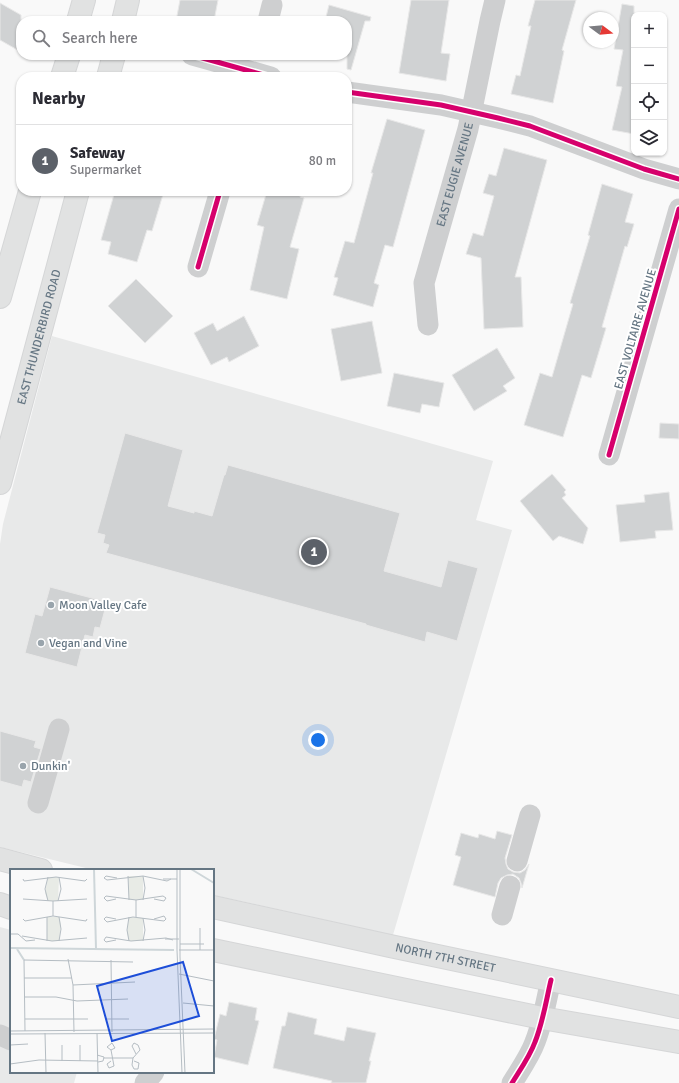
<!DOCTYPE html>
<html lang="en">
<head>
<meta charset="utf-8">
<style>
  :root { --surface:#fff; --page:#f7f7f7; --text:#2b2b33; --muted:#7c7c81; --line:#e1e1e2; --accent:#5c6169 }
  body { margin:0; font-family:Signika,sans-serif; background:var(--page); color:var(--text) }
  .controls { position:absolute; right:12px; top:12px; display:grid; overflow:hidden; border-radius:8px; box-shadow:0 1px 3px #0004 }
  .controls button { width:36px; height:36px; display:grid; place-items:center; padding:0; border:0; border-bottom:1px solid var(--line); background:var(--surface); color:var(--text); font:20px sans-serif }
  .compass { position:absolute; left:583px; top:12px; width:36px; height:36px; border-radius:50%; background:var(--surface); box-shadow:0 1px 3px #0004; rotate:106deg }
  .you { position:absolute; left:318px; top:740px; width:14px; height:14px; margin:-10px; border:3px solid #fff; border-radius:50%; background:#1a73e8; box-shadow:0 0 0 6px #1a73e833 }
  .badge { display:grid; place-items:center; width:26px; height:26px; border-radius:50%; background:var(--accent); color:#fff; font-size:13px; font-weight:700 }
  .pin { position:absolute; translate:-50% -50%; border:2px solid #fff; box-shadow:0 1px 4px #0006 }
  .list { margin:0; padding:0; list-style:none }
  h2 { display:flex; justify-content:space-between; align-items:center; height:52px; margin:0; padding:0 16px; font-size:17px }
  h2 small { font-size:13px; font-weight:400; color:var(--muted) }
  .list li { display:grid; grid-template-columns:26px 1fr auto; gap:12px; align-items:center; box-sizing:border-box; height:72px; padding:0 16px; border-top:1px solid var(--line) }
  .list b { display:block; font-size:15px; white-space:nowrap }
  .list p { margin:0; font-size:13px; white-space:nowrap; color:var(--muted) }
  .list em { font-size:13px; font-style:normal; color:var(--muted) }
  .icon { flex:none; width:22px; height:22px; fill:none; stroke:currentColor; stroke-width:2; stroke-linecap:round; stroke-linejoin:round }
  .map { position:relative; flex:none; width:679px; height:1083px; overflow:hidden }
  .search { position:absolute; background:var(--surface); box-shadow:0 1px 3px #0004; left:16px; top:16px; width:336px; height:44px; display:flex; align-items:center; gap:10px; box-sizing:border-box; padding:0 14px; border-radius:16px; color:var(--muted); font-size:15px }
  .panel { position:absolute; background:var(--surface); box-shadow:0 1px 3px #0004; left:16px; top:72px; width:336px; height:124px; border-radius:16px }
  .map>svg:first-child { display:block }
</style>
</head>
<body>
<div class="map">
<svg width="679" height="1083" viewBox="0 0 679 1083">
  <rect width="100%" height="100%" fill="#f9f9f9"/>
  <!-- built -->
  <path fill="#e8e9e9" d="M52 336 493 461 476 520 512 530 393 935 213 895V870H94L0 847V544L3 524Z
    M0 927 11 930V1072H77L74 1083H0Z"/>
  <!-- building -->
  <path fill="#d0d2d3" stroke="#e8e8e8" d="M180 0H218L214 21H176Z
    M411 0H449L441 53 450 54 446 81 399 73Z
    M535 0H576L562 50 564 51 553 103 511 94 516 75 520 76 531 26H528Z
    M0 3 21 15V52L0 40Z
    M622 4 634 6V134L612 130 622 87 616 86 623 50 614 49Z
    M329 5 371 17 370 21H365L351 70 347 69V21H325Z
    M387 119 425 130 393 247 385 245 374 283 379 285 373 307 333 295 338 278 334 277 345 241 354 243 373 173H371Z
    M504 148 547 160 515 277H521L523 327 484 329 481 258 466 254 473 233 483 236 494 196 483 193 489 174 496 176Z
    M602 184 633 194 625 222 634 224 627 247 625 246 602 327 606 328 591 378 582 375 563 437 524 425 540 373 552 377 573 304 570 303 590 236 588 235Z
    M115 191H164L152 231 147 230 137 262 108 254 111 242 101 240Z
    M267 191H301L300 197 304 198 290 247 299 249 287 299 250 290 264 227 257 225Z
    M136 279 173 316 145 343 108 306Z
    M244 316 259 346 229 362 227 357 211 365 194 333 213 323 217 331Z
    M372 321 382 373 341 381 331 329Z
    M497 348 515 378 503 386 507 391 474 411 452 375Z
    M394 373 444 383 439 407 422 404 420 413 387 406Z
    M660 423 679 424V439L659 438Z
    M125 433 183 450 168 506 194 513V511L212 516 224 475H225L228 465 400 513 384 571 441 587 448 560 478 568 457 641 427 632 425 642 366 625V624L106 553 109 545 103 543 105 535 97 533Z
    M552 474 566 490 564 492 566 495 562 498 588 528 583 544 559 536 553 541 520 501Z
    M669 492 673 530 655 531 656 538 620 542 616 505 645 502 644 495Z
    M50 587 107 602 100 628 95 627 93 637 85 635 77 667 25 653 35 614 42 616Z
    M0 731 36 741 34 747 41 749 31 782 24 780 22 787 0 781Z
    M497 831 512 835 505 858 506 864 508 869 513 872 520 873 525 870 529 864 522 888 521 883 519 878 513 874 507 875 501 878 498 883 495 897 453 885 461 857 455 855 461 833 478 838 479 834 495 839Z
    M229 1002 257 1008 255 1020 259 1021 248 1065 214 1057 217 1040 214 1039 220 1014 226 1016Z
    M288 1012 317 1019 314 1034 344 1041 347 1027 376 1033 369 1061H371L366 1083H331L332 1081 273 1068 282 1026H285Z"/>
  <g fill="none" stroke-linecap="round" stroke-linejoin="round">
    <defs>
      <g id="major">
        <path d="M78 21 84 0"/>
        <path d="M123 21 128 0"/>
        <path d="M62 77 69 55"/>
        <path d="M108 77 114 55"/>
        <path d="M0 297 30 191"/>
        <path id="s2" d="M0 483 78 191"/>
        <path d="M0 859 41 870"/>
        <path d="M0 904 11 908"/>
        <path id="s3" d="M213 907 390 946 679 1007"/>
        <path d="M213 950 542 1018 679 1042"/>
      </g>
    </defs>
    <!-- major casing -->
    <use href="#major" stroke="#d5d6d7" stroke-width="24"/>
    <!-- minor -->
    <g stroke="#cecfd0" stroke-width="21">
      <path d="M268 21 272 5"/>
      <path d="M192 55 271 77"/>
      <path d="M347 92 441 105 498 118 530 126 644 169 679 179"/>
      <path d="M198 267 220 191"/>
      <path id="s1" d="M428 325 424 283 468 129 490 21 495 0"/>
      <path d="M609 455 679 209"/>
      <path d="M38 803 59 729"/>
      <path d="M517 861 530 815"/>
      <path d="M502 915 510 886"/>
      <path d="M0 1035 11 1040"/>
      <path d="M145 1083 154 1072"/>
      <path d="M512 1083C520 1070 530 1056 535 1042 543 1022 546 1001 551 980"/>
    </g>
    <!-- major -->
    <use href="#major" stroke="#e1e2e2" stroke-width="22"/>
    <defs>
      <path id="cycleway" d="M192 55 271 77
        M347 92 441 105 498 118 530 126 644 169 679 179
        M198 267 220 191
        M609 455 679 209
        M512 1083C520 1070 530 1056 535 1042 543 1022 546 1001 551 980"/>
    </defs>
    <!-- cycleway casing -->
    <use href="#cycleway" stroke="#fff" stroke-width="8"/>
    <!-- cycleway -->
    <use href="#cycleway" stroke="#d6006c" stroke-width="5"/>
  </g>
  <!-- markers -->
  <g fill="#99a4ac" stroke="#fff" stroke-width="1.5">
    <circle cx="51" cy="605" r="4"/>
    <circle cx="41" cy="643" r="4"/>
    <circle cx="23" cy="766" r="4"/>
  </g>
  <g text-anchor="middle" stroke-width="4" stroke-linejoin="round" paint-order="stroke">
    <!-- street labels -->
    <g font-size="12" fill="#657683" stroke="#fff">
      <text dy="4" stroke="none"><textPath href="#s1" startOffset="155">EAST EUGIE AVENUE</textPath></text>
      <text transform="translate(635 329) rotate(-74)" y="4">EAST VOLTAIRE AVENUE</text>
      <text dy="4" stroke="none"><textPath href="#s2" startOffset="151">EAST THUNDERBIRD ROAD</textPath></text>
      <text dy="4" stroke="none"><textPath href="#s3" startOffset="238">NORTH 7TH STREET</textPath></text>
    </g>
    <!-- poi labels -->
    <g font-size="12" fill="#657683" stroke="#fff" text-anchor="start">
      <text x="59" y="609">Moon Valley Cafe</text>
      <text x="49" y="647">Vegan and Vine</text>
      <text x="31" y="770">Dunkin'</text>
    </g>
  </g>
  <!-- overview -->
  <g transform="translate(10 869)">
    <rect width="204" height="204" fill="#f9f9f9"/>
    <path d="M118 7H133V31H119ZM38 8H49L48 32H38L35 24ZM37 48H49L51 56 49 72H37ZM119 48 133 49V72H119L117 63Z" fill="#e8ebe6"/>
    <path fill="none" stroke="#ced6d9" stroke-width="2" d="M84 0 86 80M181 0 204 14M0 79 164 81M7 80 14 91"/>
    <path fill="none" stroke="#b5bdc3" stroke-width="1" d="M167 0V81L172 204M170 0V88L175 204M118 7 119 31M133 7 135 19 133 31M94 9 97 11 133 7 157 12 161 10M94 9 96 7 107 9M13 10 14 12 46 8 75 12 77 10M153 10H167M94 29 96 27 126 31 153 27 156 29M94 29 97 32 106 30M13 30 43 32 77 30M144 30 154 32 156 29M126 31V48M38 32 35 20 38 8M48 32 51 20 49 8M43 47V32M119 48 117 61 119 72M13 50 15 52 43 47 76 52 77 50M94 50 97 53 123 48 154 52 156 50M94 50 96 48 106 50M144 50 154 47 156 50M0 65H8L16 72 25 71M12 67 42 72 77 69M155 70H169M94 71 96 68 121 72 156 69 163 71M94 71 96 73 106 71M37 72V48M49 72 51 60 49 48M133 72 135 61 133 49M170 75H194M169 81H204M190 81V59M58 90 63 116 64 163M101 91 102 163M169 105 204 112M14 109H62M63 116 125 113M15 128H46L67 132 118 130M173 134 204 137M15 150H78M97 150H119M0 162 204 160M15 162 14 91 123 93M35 164 36 204M87 164 88 204M0 165 204 164M0 176 18 175M70 176V192M87 186 94 188 93 192 88 193M94 189H123M52 192V176M101 192 97 195 99 199 104 197 101 181 97 178 102 174 105 179 101 181M124 192 129 194 128 200H124L122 196 123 189 130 181 128 176 124 174 122 177 126 185M0 195 29 191 88 192"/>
    <path fill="#1d4ed8" fill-opacity="0.15" stroke="#1d4ed8" stroke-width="2" d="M173 93 189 147 102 172 87 117Z"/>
    <rect width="204" height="204" fill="none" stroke="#657683" stroke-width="2"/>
  </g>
</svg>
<div class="controls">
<button>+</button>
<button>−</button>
<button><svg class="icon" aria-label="locate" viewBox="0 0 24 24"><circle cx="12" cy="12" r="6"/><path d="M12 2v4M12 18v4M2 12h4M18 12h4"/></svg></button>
<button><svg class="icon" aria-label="layers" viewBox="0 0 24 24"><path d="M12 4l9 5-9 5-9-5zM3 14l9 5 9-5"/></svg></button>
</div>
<svg class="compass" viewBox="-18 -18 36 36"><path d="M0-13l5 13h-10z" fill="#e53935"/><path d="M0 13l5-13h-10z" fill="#7c7c81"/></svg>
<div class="you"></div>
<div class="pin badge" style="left:314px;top:552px">1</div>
<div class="search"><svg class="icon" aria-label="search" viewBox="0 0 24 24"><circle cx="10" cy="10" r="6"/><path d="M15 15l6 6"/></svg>Search here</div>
<section class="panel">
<h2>Nearby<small></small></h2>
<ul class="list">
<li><span class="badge">1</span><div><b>Safeway</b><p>Supermarket</p></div><em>80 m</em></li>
</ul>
</section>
</div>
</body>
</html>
